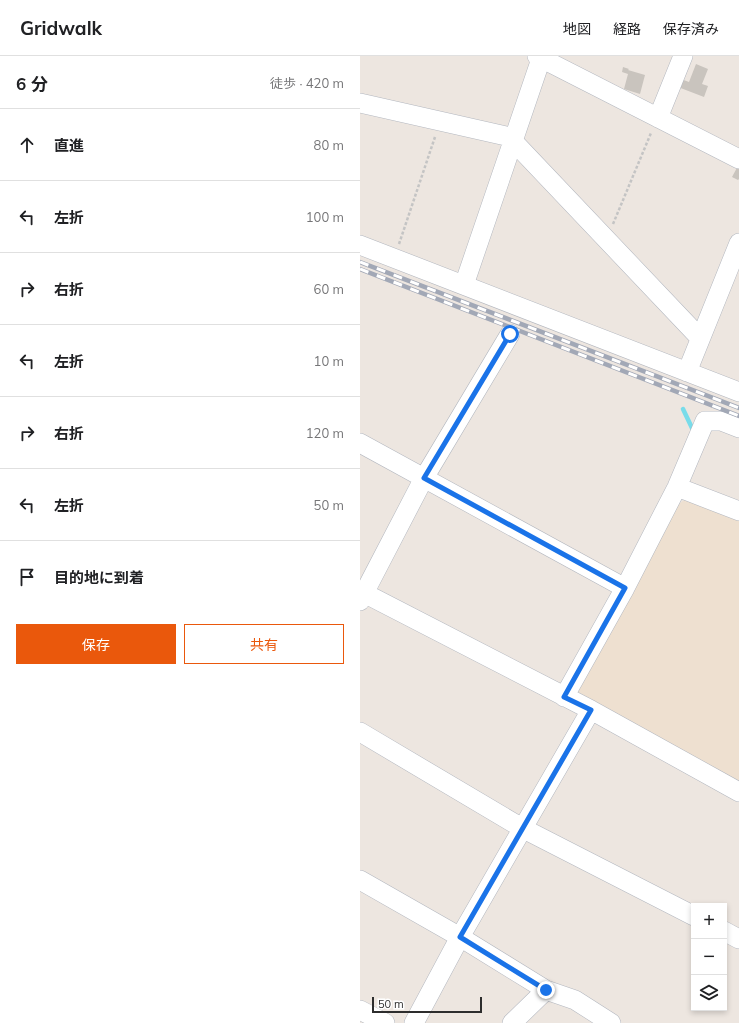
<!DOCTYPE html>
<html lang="ja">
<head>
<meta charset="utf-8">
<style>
  :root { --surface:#fff; --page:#f2f2f2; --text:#202124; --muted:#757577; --line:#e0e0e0; --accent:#ea580c }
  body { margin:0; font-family:Mulish,"Noto Sans JP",sans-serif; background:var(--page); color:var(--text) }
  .controls { position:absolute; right:12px; bottom:12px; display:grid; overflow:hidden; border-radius:0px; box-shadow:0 2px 6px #0003 }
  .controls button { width:36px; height:36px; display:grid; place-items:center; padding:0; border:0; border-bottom:1px solid var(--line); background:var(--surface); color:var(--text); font:20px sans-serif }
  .scale { position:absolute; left:12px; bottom:10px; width:110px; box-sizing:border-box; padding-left:4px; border:2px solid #2d2d2d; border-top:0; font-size:11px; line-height:14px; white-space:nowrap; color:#2d2d2d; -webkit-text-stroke:3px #fff; paint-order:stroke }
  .stop { position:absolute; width:12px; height:12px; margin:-9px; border:3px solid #1a73e8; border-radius:50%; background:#fff }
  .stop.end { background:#1a73e8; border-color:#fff; box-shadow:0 1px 4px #0008 }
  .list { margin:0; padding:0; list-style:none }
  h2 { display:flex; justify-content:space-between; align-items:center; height:52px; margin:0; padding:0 16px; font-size:17px }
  h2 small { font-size:13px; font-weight:400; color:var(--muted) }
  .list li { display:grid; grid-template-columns:26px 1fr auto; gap:12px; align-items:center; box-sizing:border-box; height:72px; padding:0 16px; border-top:1px solid var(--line) }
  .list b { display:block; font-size:15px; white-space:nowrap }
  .list em { font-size:13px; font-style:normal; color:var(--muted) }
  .actions { display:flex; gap:8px; padding:12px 16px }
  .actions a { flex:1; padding:9px 0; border:1px solid var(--accent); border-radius:0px; text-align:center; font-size:14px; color:var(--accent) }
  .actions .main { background:var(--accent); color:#fff }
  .icon { flex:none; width:22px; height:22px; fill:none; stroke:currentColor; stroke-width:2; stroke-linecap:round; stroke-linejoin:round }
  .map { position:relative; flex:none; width:379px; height:967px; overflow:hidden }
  header { display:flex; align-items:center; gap:24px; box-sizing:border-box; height:56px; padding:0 20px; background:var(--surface); border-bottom:1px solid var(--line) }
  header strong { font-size:19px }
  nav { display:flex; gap:22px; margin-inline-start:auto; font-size:14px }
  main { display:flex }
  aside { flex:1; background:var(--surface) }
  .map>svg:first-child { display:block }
</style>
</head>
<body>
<header>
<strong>Gridwalk</strong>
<nav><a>地図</a><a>経路</a><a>保存済み</a></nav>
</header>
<main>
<aside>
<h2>6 分<small>徒歩 · 420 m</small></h2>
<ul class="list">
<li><svg class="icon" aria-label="ahead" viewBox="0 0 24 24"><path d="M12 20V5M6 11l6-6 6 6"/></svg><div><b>直進</b></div><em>80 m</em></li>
<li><svg class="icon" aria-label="left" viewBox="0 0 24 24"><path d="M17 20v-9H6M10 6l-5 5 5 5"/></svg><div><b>左折</b></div><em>100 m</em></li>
<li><svg class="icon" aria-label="right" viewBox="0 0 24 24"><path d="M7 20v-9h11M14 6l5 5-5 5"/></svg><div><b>右折</b></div><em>60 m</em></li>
<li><svg class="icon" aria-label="left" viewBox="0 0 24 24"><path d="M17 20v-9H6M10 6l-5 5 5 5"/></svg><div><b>左折</b></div><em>10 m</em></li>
<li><svg class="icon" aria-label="right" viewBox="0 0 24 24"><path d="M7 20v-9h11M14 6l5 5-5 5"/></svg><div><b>右折</b></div><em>120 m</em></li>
<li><svg class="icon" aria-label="left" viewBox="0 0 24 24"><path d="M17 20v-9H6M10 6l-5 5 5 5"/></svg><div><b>左折</b></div><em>50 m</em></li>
<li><svg class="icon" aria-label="arrive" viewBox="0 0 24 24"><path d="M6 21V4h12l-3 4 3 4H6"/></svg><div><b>目的地に到着</b></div></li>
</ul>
<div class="actions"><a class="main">保存</a><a>共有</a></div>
</aside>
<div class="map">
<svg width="379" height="967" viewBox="0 0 379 967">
  <rect width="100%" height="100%" fill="#ede6e0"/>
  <!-- education -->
  <path fill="#eee0d0" d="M326 443 379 461V727L217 637V629L314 451Z"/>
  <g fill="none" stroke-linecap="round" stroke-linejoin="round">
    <!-- stream -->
    <path stroke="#78dcea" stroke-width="4.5" d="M323 353 332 372"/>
  </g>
  <!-- building -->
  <path fill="#c9c4be" d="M336 8 348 13 342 28 348 30 344 41 318 31 321 23 329 26Z
    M263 11 269 13 268 14 285 19 280 38 264 33 268 18 262 16Z
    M379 108V123L378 124 372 121Z"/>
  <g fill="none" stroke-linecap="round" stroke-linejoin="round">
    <defs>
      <path id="minor" d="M177 0 379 103
        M0 47 146 80 153 85 340 282
        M298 62 323 0
        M0 189 379 336
        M104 229 182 0
        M327 316 379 187
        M0 387 265 532
        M317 431 379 455
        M0 535 231 654 379 736
        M0 545 64 422 150 278
        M204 641 265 532 317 431 345 365H361L379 372
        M0 676 162 772 334 860
        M0 824 100 881 186 934
        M364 875 379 883
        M0 954 25 967
        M54 967 100 881 231 654
        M152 967 186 934 215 944 251 967"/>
    </defs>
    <!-- minor casing -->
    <use href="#minor" stroke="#b3b7bf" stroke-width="20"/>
    <!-- path -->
    <path stroke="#c4c4c4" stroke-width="2.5" stroke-dasharray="3 2" stroke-linecap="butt" d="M253 168 291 77
      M39 188 75 81"/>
    <!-- minor -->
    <use href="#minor" stroke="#fff" stroke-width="19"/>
    <defs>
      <path id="rail" d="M0 206 379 352
        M0 213 379 360"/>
    </defs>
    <!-- rail casing -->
    <use href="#rail" stroke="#a2a8b6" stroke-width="4.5"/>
    <!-- rail -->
    <use href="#rail" stroke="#fff" stroke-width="3" stroke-dasharray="9" stroke-linecap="butt"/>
  </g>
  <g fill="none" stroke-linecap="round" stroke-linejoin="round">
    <!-- route -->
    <path stroke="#1a73e8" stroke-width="5" d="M150 278 64 422 265 532 204 641 231 654 100 881 186 934"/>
  </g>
</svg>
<div class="controls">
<button>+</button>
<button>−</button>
<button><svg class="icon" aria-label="layers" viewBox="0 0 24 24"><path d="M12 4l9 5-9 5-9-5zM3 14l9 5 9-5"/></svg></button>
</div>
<div class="scale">50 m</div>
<div class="stop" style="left:150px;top:278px"></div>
<div class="stop end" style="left:186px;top:934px"></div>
</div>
</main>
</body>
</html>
